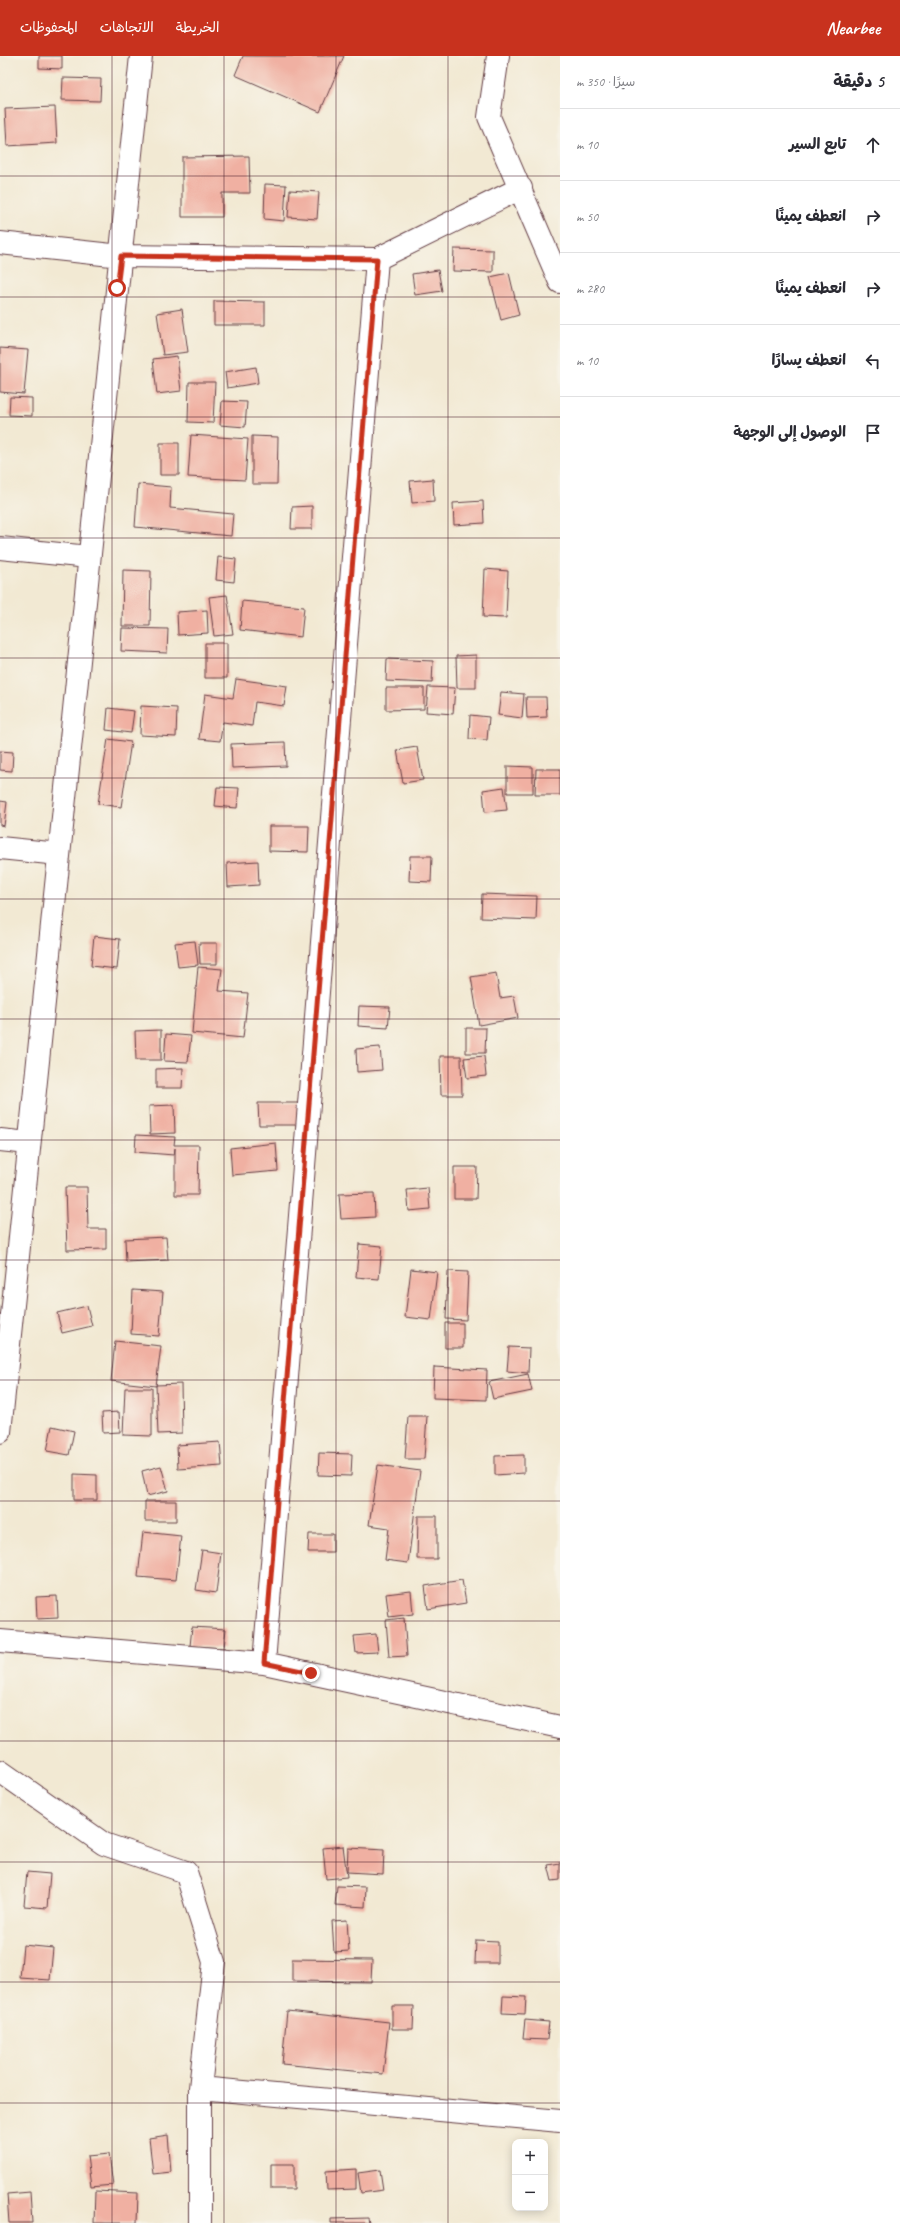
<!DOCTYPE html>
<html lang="ar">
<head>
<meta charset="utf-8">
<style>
  :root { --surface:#fff; --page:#f7f7f7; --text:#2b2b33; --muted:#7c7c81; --line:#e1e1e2; --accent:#c8321e }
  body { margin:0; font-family:Caveat,"Playpen Sans Arabic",sans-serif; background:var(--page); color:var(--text); direction:rtl }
  .controls { position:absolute; right:12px; bottom:12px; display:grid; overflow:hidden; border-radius:8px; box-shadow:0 2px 10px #0003 }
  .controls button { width:36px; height:36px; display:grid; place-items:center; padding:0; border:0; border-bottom:1px solid var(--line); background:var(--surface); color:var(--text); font:20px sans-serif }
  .stop { position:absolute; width:12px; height:12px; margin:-9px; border:3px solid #c8321e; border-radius:50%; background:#fff }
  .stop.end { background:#c8321e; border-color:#fff; box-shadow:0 1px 4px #0008 }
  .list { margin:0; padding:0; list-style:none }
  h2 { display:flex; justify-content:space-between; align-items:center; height:52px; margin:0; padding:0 16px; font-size:17px }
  h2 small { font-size:13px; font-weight:400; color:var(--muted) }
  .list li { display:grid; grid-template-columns:26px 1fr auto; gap:12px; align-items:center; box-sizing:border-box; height:72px; padding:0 16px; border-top:1px solid var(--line) }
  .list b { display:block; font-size:15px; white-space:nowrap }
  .list em { font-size:13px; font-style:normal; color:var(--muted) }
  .icon { flex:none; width:22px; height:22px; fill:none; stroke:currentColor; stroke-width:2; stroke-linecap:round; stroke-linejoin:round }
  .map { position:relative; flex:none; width:560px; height:2167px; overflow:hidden; direction:ltr }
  header { display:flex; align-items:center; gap:24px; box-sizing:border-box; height:56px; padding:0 20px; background:var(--accent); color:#fff }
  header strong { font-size:19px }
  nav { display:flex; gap:22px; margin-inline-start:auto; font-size:14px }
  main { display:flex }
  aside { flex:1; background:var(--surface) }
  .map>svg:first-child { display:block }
</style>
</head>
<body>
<header>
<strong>Nearbee</strong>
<nav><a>الخريطة</a><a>الاتجاهات</a><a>المحفوظات</a></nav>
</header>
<main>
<aside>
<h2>5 دقيقة<small>سيرًا · 350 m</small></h2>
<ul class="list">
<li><svg class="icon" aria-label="ahead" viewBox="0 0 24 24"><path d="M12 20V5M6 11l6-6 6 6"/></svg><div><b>تابع السير</b></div><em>10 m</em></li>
<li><svg class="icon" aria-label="right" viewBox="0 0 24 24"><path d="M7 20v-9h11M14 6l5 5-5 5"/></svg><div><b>انعطف يمينًا</b></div><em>50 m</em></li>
<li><svg class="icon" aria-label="right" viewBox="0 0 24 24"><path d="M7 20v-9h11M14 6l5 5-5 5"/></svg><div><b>انعطف يمينًا</b></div><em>280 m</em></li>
<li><svg class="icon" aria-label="left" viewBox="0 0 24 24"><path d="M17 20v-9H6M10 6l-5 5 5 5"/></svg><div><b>انعطف يسارًا</b></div><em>10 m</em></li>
<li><svg class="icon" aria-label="arrive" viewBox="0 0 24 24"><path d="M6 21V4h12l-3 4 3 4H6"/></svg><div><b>الوصول إلى الوجهة</b></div></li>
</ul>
</aside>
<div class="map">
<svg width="560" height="2167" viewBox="0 0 560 2167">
  <rect width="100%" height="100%" fill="#f7f3e8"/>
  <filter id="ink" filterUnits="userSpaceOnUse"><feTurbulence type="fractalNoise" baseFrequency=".025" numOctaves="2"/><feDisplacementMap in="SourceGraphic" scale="8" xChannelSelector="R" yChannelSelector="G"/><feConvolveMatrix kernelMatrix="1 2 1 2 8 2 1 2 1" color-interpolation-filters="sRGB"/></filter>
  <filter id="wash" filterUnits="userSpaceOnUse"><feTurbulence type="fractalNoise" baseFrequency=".012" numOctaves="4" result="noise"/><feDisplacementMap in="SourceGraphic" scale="16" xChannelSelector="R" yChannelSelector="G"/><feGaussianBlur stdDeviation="0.9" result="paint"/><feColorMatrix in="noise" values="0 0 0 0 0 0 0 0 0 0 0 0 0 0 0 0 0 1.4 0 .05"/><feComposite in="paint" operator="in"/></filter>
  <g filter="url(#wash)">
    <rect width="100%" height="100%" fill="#f2e9d3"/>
    <g id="blocks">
      <!-- building -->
      <path fill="#f0b0a2" d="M39 0H62V13L39 12Z
        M243 0H344L320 56 235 19Z
        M63 22 101 23 100 45 62 44Z
        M55 51 57 87 7 90 5 53Z
        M249 100 250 137H222V161H182V101Z
        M265 128 286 129 284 165 264 163Z
        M290 134 319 136 317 163 288 161Z
        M454 193 493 194V216L453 215Z
        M438 214 442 235 415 239 412 218Z
        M509 217 519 259 501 264 490 221Z
        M214 245 265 246V269H214Z
        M182 253 188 296 163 299 157 257Z
        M0 292 28 294 24 338 0 336Z
        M177 300 181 335 157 338 153 303Z
        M256 311 258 327 227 332 225 316Z
        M189 326H215L213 367 188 366Z
        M10 341 32 342V360L9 359Z
        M222 345 247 346 245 371 220 369Z
        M191 379 248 383 245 424 188 421Z
        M252 380 278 381 277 428H252Z
        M160 387H179V419H160Z
        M433 423 434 445 412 447 410 425Z
        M138 428 171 431 170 452 233 458 231 480 135 471Z
        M483 445 484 467 454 469 453 447Z
        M312 450V473H291L292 451Z
        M218 501 236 503 234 526 216 524Z
        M485 513 508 515 506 562 483 561Z
        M123 514 151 515 150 570H122Z
        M227 539 233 578 214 580 209 541Z
        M242 545 304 551 301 581 240 574Z
        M207 554 208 577 178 579 177 556Z
        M122 572 168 573 167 597 121 595Z
        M205 587H227V622H205Z
        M476 599V632H457L456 600Z
        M387 603 433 605 432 627 386 625Z
        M236 623 287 630 284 650 255 646 252 670 223 666 220 685 199 683 205 638 233 642Z
        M428 631 455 632 453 658 426 656Z
        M386 632H424V653L386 654Z
        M501 636 524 638 522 662 498 659Z
        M526 641H546L547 661 527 662Z
        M141 650 177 652 176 681 140 679Z
        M108 652 134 655 131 677 106 674Z
        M470 659 489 661 487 684 469 683Z
        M108 683 131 686 121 751 98 748Z
        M285 686 286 710 232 712 231 688Z
        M417 691 423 724 403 727 397 694Z
        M0 695 13 696 12 715 0 714Z
        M507 710 533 711V737H507Z
        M536 713H560V739H535Z
        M217 731 239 732 237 752 215 750Z
        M504 731 507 754 485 756 483 734Z
        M0 745 7 746 4 770 0 769Z
        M269 770H309L308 796 269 795Z
        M410 800H432L431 826 409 825Z
        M258 805 259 829 228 831 227 807Z
        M482 838 537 840 536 864 481 862Z
        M94 880 120 883 117 913 91 910Z
        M195 885 198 909 178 911 175 887Z
        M199 887H217V908H200Z
        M198 911 222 913 219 935 248 937 243 982 192 977Z
        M496 917 500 942 514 940 518 962 479 969 471 921Z
        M359 950 390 951 388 972 358 970Z
        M466 972H486L485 997H466Z
        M161 974V1004H136L135 975Z
        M166 978 191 980 188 1006 164 1005Z
        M380 991 382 1014 357 1016 356 993Z
        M440 1000H461L462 1039H441Z
        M484 1000 486 1020 467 1022 464 1002Z
        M183 1012 182 1032H156V1013Z
        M258 1047H299V1069H259Z
        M174 1049 175 1077 150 1078 149 1050Z
        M136 1079 175 1081 174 1089H199L198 1139H175V1092L174 1099 135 1096Z
        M276 1087 278 1115 232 1119 230 1092Z
        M454 1111H477L476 1143H454Z
        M65 1131H87L88 1173H106V1193L67 1194Z
        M428 1132 430 1153 409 1155 407 1134Z
        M374 1137 375 1161 341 1163 339 1138Z
        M166 1181 168 1204 126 1206 125 1183Z
        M359 1188 382 1190 379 1223 356 1221Z
        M411 1213 437 1216 431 1264 405 1261Z
        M448 1215 468 1216 466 1264 446 1263Z
        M133 1234 163 1236 159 1280 131 1278Z
        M87 1250 92 1270 62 1277 57 1257Z
        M445 1267H463V1292H445Z
        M115 1285 161 1290 156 1330 111 1325Z
        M509 1291 529 1292 528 1317 507 1315Z
        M434 1311 487 1314 486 1344 433 1342Z
        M528 1318 532 1335 493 1343 489 1326Z
        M181 1328 182 1377 158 1378 156 1329Z
        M125 1332H152V1380L123 1379Z
        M119 1356 120 1376 103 1377 102 1357Z
        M408 1360H427L424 1403H405Z
        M52 1370 74 1375 69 1399 47 1395Z
        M220 1386 222 1410 178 1413 177 1389Z
        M319 1397 352 1398 351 1420 318 1419Z
        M524 1399V1417L495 1419V1400Z
        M378 1409 420 1415 408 1507 385 1504 389 1472 369 1469Z
        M161 1410 168 1435 147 1440 142 1415Z
        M74 1418 97 1419V1444H74Z
        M145 1445H176V1465H145Z
        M418 1460H437V1503H417Z
        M143 1476 181 1480 176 1524 138 1521Z
        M309 1478H333V1496H308Z
        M202 1494 221 1497 216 1537 196 1534Z
        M462 1524 466 1547 428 1553 425 1530Z
        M411 1535 413 1558 389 1561 386 1538Z
        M57 1540 58 1562 37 1563 36 1541Z
        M404 1562 407 1600 389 1601 386 1564Z
        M192 1571 226 1573 224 1592 190 1590Z
        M376 1578 378 1596 356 1597 354 1580Z
        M343 1790 347 1821 326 1823 323 1792Z
        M348 1792 384 1794 383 1818 347 1816Z
        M560 1807V1824L552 1825 548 1809Z
        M27 1816 50 1818 47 1852 24 1850Z
        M337 1830 366 1831 365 1851 335 1849Z
        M347 1864 349 1895 334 1896 332 1865Z
        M476 1884 498 1885V1907H475Z
        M23 1889 53 1892 50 1924 20 1922Z
        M292 1903 372 1904 371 1926 292 1925Z
        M503 1940 526 1941 525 1958 502 1957Z
        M392 1950H414L413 1973H392Z
        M287 1955 389 1966 383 2018 282 2008Z
        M525 1964 549 1966 547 1984 523 1983Z
        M168 2079 171 2116 153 2118 149 2082Z
        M109 2098 113 2129 91 2131 87 2100Z
        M271 2108H294V2133H271Z
        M356 2113V2133L327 2134 326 2115Z
        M380 2114 383 2134 361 2137 358 2117Z
        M95 2135 138 2137 137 2167H94Z
        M30 2136 32 2167H9L7 2138Z
        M368 2162 369 2167H331V2163Z"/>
    </g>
  </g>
  <g filter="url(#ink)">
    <use href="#blocks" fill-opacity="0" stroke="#633d44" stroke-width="1"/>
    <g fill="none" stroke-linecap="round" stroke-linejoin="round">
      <defs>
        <path id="minor" d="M498 0 489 61 560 226
          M0 187 121 200 377 203 521 132
          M0 492 89 501
          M0 792 59 798
          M0 1084 29 1087
          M0 1376 141 0
          M0 1585 264 1607 560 1671
          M264 1607 377 203
          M0 1715 104 1788 186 1816 214 1906 200 2032V2167
          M200 2032 560 2065"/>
      </defs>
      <!-- minor casing -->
      <use href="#minor" stroke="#633d44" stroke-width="24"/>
      <!-- minor -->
      <use href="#minor" stroke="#fff" stroke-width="22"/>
    </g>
  </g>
  <g fill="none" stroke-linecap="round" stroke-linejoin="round" filter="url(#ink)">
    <!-- route -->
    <path stroke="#c8321e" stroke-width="5" d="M117 232 121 200 377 203 264 1607 311 1617"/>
  </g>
  <!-- grid -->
  <path fill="none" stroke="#4a1f2b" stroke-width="1" stroke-opacity="0.55" d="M112 0V2167M224 0V2167M336 0V2167M448 0V2167M0 120H560M0 241H560M0 361H560M0 482H560M0 602H560M0 722H560M0 843H560M0 963H560M0 1084H560M0 1204H560M0 1324H560M0 1445H560M0 1565H560M0 1685H560M0 1806H560M0 1926H560M0 2047H560"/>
</svg>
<div class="controls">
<button>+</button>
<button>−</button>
</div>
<div class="stop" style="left:117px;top:232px"></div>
<div class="stop end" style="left:311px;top:1617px"></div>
</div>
</main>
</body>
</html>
